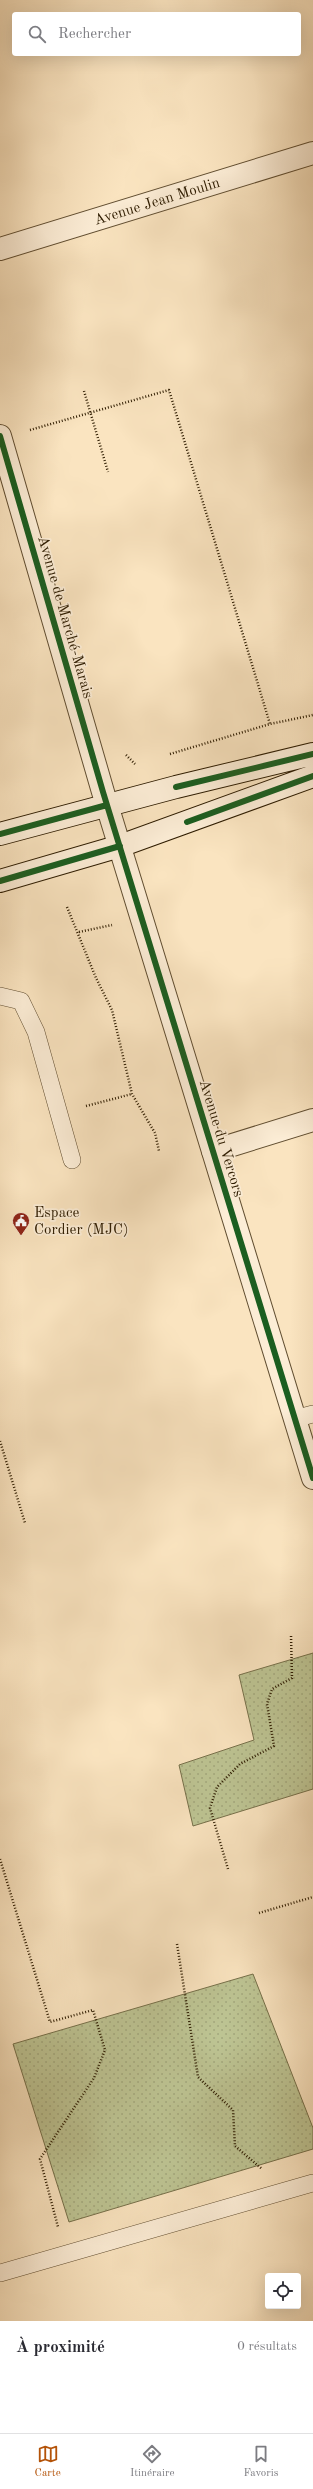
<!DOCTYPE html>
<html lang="fr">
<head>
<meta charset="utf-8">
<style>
  :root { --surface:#fff; --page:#f2f2f3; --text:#2b2b33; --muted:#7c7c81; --line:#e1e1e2; --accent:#b45309 }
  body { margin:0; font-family:"Old Standard TT",serif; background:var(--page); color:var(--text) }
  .controls { position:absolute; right:12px; bottom:12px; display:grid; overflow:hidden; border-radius:4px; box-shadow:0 4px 16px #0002 }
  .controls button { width:36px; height:36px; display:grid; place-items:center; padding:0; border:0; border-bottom:1px solid var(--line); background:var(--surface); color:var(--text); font:20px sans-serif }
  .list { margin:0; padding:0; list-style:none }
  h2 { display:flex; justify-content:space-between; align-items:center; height:52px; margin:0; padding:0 16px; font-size:17px }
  h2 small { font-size:13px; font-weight:400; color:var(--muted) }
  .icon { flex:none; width:22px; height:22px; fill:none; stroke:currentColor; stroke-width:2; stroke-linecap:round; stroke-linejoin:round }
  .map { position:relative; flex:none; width:313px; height:2321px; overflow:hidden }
  .search { position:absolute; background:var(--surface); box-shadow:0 4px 16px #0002; left:12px; right:12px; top:12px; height:44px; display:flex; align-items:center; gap:10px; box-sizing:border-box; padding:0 14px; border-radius:4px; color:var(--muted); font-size:15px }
  .sheet { height:112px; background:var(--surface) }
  nav { display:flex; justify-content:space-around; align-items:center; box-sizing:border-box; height:56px; border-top:1px solid var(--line); background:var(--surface); font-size:11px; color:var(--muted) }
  nav a { display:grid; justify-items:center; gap:2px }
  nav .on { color:var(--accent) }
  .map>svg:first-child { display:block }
</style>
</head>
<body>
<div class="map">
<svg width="313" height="2321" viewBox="0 0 313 2321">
  <defs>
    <pattern id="park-dots" width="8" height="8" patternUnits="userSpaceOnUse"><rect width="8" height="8" fill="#bdc493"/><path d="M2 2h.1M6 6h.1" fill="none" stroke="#a3a87d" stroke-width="1.8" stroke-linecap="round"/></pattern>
  </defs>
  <rect width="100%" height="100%" fill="#fae4c0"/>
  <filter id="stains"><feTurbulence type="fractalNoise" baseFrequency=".005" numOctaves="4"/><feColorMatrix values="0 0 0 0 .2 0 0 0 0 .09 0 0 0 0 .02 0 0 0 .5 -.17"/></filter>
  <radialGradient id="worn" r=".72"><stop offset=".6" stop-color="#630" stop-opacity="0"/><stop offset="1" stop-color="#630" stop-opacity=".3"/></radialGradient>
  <!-- park -->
  <path fill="url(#park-dots)" stroke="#76704a" d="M313 1653V1789L193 1826 179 1765 254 1740 239 1675Z
    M253 1974 313 2128V2149L69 2222 13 2044Z"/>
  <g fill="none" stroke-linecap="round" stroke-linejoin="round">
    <defs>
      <path id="lane" d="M0 996 21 1001 36 1032 72 1160
        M294 1419 313 1414
        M0 2273 313 2183"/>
      <g id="street">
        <path id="s1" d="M0 249 313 153"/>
        <path d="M0 436 103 792 313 1478"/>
        <path d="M213 1151 313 1120"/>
      </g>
      <path id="secondary" d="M0 834 176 787 313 754
        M0 881 120 846 313 776"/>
    </defs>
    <!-- lane casing -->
    <use href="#lane" stroke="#614e31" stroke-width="18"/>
    <!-- street casing -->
    <use href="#street" stroke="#614e31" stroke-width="24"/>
    <!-- secondary casing -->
    <use href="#secondary" stroke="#2e1c01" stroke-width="24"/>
    <!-- path -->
    <path stroke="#2e1c01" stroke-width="2.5" stroke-dasharray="1 2" stroke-linecap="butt" d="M84 391 108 472
      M30 430 169 390 270 724
      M170 754 270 724 313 715
      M126 755 135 764
      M67 907 96 978 112 1010 132 1094 155 1133 159 1151
      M79 932 112 925
      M86 1106 132 1094
      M0 1441 25 1523
      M0 1859 50 2022 93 2010 105 2050 94 2078 40 2159 58 2227
      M228 1869 210 1808 217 1787 240 1764 274 1746 267 1704 272 1689 292 1678 291 1635
      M259 1913 313 1897
      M177 1944 198 2077 233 2110 235 2146 262 2169"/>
    <!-- lane -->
    <use href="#lane" stroke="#fcedd6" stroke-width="17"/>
    <!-- street -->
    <use href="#street" stroke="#fcedd6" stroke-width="22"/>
    <!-- secondary -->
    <use href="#secondary" stroke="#fcedd6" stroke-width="22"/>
    <defs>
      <path id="cycleway" d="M0 436 103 792 313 1478
        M176 787 313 754
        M187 822 313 776
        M0 834 107 805
        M0 881 120 846"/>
    </defs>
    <!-- cycleway casing -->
    <use href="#cycleway" stroke="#fcedd6" stroke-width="8"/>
    <!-- cycleway -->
    <use href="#cycleway" stroke="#1b5e20" stroke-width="6"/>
  </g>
  <!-- icons -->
  <defs>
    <symbol id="civic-pin" viewBox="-11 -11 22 30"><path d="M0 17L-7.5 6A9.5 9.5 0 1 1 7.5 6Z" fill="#8f2418" stroke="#fcedd6"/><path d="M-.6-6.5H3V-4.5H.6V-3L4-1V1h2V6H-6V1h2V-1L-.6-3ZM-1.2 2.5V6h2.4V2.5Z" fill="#fff"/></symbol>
  </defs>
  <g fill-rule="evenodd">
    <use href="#civic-pin" x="11" y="1211" width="20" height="27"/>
  </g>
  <g text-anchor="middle" stroke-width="3.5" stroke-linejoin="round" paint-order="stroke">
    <!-- street labels -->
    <g font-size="15" fill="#2e1c01" stroke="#fcedd6">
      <text dy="5" stroke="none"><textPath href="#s1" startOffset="164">Avenue Jean Moulin</textPath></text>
      <text transform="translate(66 617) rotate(74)" y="5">Avenue de Marché-Marais</text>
      <text transform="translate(222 1138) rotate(73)" y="5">Avenue du Vercors</text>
    </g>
    <!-- poi labels -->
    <g font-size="15" fill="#2e1c01" stroke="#fcedd6" text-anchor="start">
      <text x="34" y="1217">Espace<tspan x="34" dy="17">Cordier (MJC)</tspan></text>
    </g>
  </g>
  <rect width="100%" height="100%" filter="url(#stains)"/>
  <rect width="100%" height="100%" fill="url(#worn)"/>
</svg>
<div class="controls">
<button><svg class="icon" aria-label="locate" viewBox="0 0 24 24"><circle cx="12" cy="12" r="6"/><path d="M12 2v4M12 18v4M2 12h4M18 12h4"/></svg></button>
</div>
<div class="search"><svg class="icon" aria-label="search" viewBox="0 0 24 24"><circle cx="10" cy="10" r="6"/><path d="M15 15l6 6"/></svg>Rechercher</div>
</div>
<section class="sheet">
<h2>À proximité<small>0 résultats</small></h2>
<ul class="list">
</ul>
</section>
<nav>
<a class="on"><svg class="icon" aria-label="map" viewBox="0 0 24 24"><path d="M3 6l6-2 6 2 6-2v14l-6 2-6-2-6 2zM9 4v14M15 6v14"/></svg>Carte</a>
<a><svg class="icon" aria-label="directions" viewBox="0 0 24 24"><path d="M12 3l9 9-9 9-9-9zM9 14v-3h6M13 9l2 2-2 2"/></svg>Itinéraire</a>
<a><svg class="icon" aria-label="saved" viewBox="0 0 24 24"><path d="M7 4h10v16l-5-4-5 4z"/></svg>Favoris</a>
</nav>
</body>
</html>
